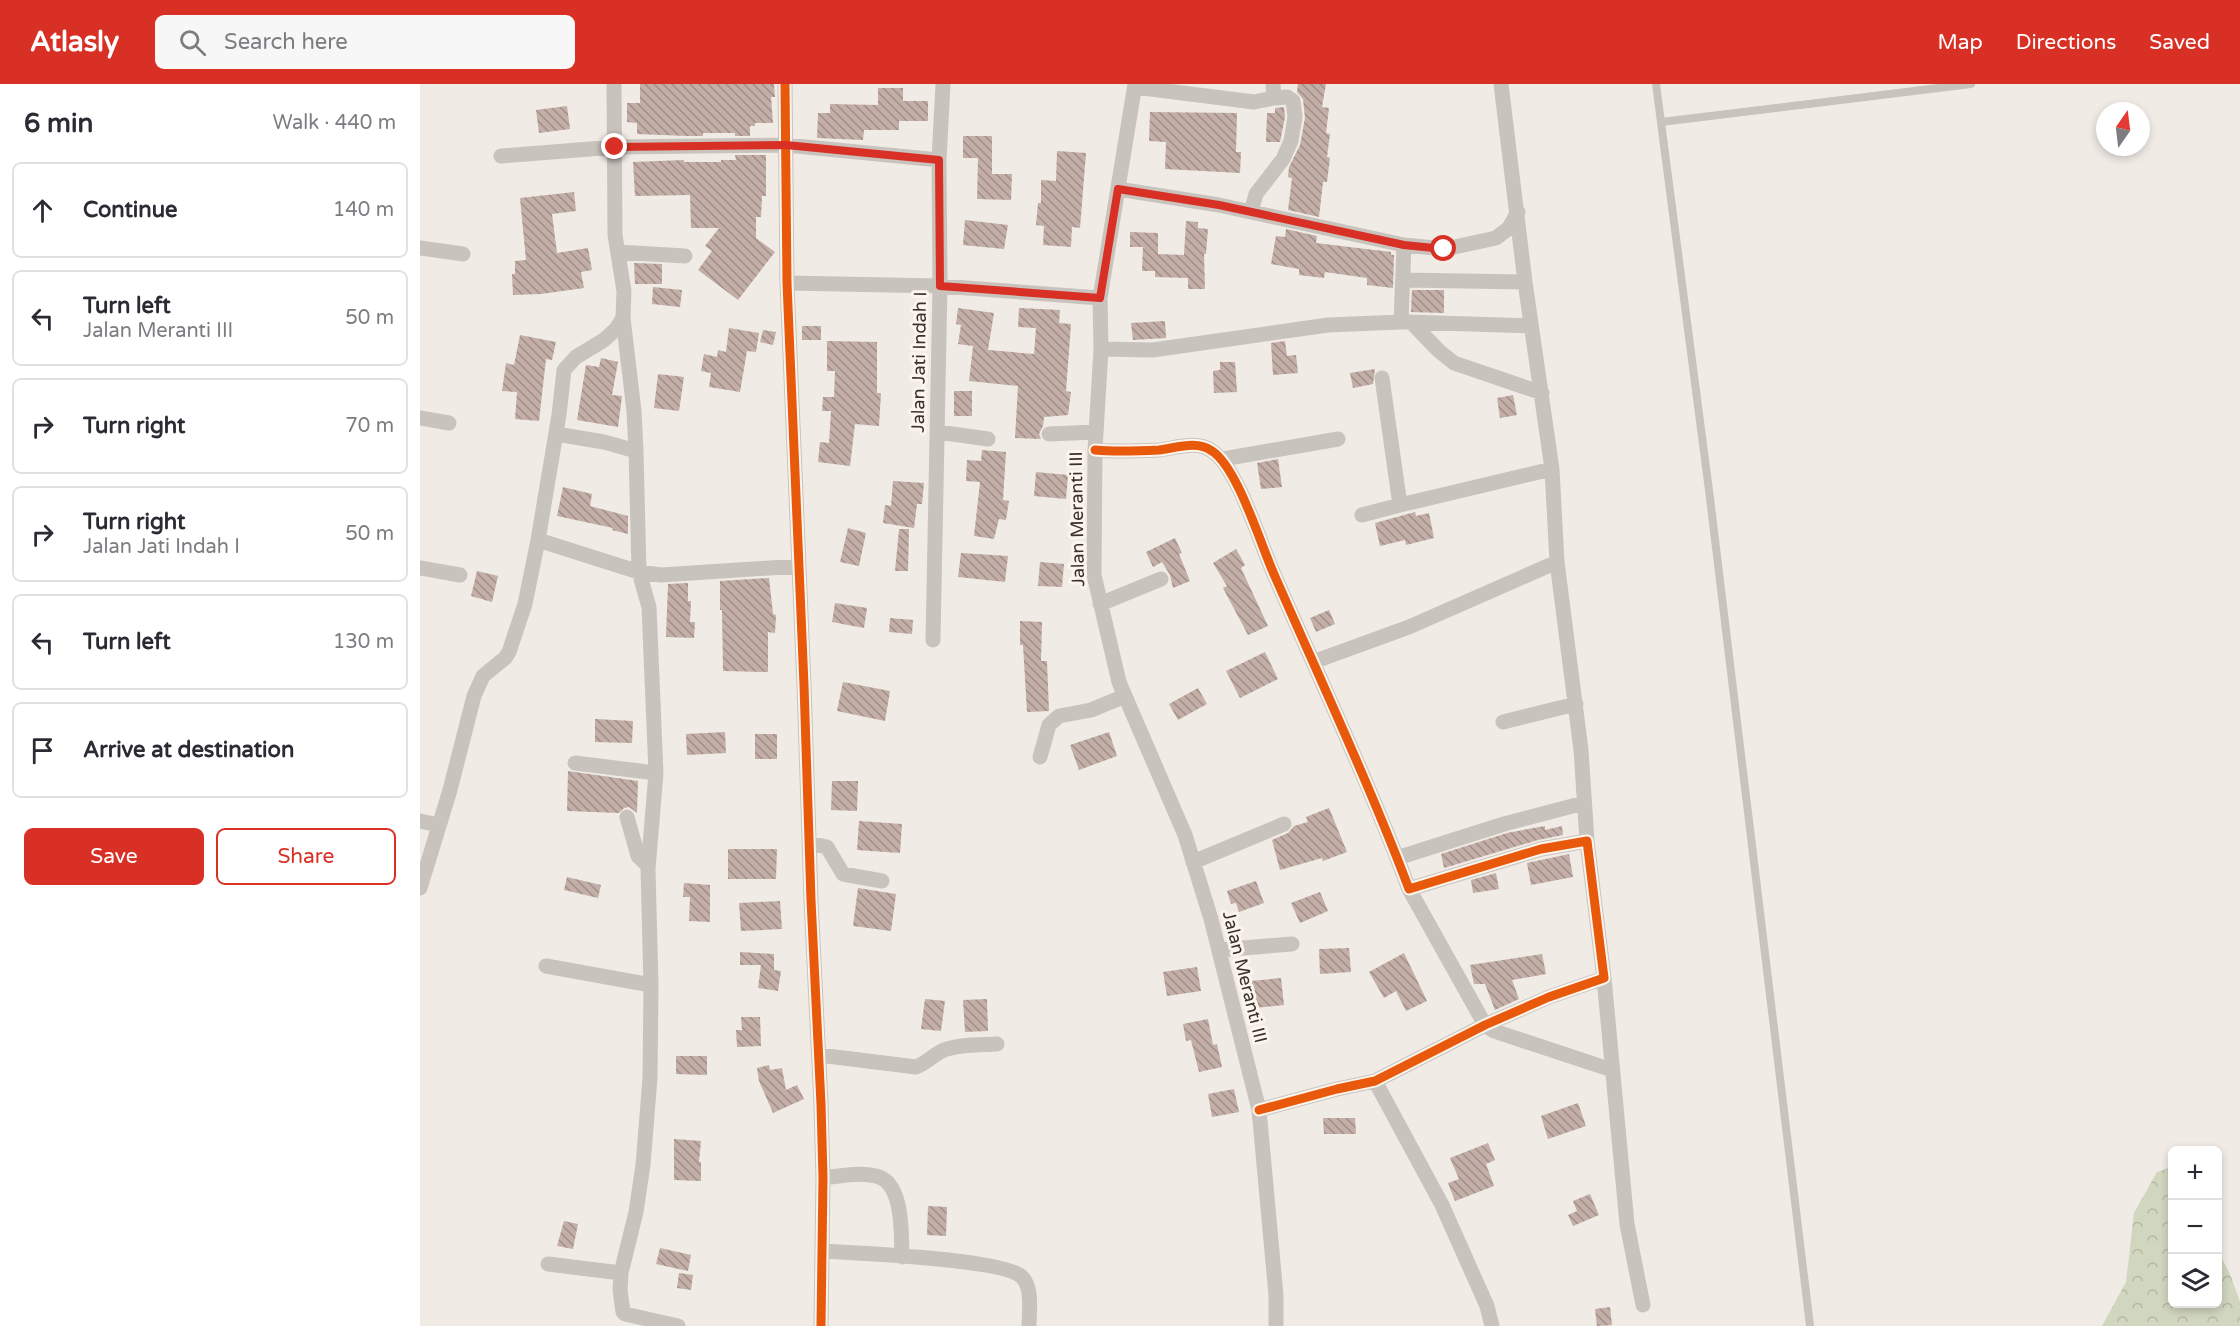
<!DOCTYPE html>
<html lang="en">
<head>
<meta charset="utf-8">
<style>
  :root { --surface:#fff; --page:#f7f7f7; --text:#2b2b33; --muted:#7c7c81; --line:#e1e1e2; --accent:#d93025 }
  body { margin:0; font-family:"Varela Round",sans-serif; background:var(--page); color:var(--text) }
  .controls { position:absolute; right:18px; bottom:18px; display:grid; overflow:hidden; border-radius:9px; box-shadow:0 3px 9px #0003 }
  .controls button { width:54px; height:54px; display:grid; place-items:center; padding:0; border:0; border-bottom:2px solid var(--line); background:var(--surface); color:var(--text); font:30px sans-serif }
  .compass { position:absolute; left:1676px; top:18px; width:54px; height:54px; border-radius:50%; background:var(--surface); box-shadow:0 3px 9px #0003; rotate:14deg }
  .stop { position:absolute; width:18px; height:18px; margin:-14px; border:4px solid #d93025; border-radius:50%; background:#fff }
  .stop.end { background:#d93025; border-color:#fff; box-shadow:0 2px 6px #0008 }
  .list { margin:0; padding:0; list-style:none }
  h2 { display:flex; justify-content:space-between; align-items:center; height:78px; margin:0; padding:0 24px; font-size:26px }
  h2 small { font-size:20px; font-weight:400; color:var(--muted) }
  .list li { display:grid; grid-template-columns:39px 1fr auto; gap:18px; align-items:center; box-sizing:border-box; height:96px; margin:0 12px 12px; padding:0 12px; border:2px solid var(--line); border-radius:9px }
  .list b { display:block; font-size:22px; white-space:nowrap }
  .list p { margin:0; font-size:20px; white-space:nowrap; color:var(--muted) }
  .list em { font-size:20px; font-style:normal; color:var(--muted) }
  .actions { display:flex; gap:12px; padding:18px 24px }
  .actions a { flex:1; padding:14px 0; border:2px solid var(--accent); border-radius:9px; text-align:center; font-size:21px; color:var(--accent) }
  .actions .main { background:var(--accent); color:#fff }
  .icon { flex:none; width:33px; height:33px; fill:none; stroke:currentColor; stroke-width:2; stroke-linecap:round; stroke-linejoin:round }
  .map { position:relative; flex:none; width:1820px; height:1242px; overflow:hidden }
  header { display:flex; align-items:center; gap:36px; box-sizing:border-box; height:84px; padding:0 30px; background:var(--accent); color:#fff }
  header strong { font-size:28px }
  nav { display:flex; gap:33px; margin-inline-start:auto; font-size:21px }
  .search { width:420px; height:54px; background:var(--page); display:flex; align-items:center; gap:15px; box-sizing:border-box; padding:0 21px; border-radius:9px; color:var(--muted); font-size:22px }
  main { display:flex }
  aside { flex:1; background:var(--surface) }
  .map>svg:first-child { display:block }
</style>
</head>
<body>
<header>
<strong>Atlasly</strong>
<div class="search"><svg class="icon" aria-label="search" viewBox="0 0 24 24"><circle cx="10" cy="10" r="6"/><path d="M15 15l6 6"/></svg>Search here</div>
<nav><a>Map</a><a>Directions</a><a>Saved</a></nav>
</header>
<main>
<aside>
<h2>6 min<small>Walk · 440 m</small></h2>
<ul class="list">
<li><svg class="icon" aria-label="ahead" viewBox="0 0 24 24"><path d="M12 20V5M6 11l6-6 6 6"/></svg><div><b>Continue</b></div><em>140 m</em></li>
<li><svg class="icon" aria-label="left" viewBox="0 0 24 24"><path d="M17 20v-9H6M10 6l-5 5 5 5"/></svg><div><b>Turn left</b><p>Jalan Meranti III</p></div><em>50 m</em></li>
<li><svg class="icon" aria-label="right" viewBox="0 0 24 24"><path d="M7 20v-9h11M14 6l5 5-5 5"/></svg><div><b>Turn right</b></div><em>70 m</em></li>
<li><svg class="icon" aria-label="right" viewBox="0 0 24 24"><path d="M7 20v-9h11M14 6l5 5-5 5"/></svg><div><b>Turn right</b><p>Jalan Jati Indah I</p></div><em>50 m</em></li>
<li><svg class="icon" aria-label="left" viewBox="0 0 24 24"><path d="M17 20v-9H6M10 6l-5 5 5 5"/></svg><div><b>Turn left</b></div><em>130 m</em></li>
<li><svg class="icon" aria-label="arrive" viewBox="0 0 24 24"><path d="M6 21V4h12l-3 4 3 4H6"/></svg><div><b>Arrive at destination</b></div></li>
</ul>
<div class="actions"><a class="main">Save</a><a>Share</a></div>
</aside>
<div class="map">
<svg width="1820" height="1242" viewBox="0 0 1820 1242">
  <defs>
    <pattern id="forest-crowns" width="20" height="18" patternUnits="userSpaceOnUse" patternTransform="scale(1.5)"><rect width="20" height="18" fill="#d1d6bf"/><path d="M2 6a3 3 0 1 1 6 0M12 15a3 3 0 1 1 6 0" fill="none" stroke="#b4b8a4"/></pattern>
    <pattern id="building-back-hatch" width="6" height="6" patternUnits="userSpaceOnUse" patternTransform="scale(1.5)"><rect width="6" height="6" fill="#c3afa7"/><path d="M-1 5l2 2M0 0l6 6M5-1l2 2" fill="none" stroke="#a08f88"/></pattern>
  </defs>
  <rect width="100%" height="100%" fill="#f0ebe5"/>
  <!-- forest -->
  <path fill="url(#forest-crowns)" d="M1752 1083V1220H1798V1167L1810 1190 1820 1218V1242H1682L1706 1198 1714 1129 1737 1088Z"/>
  <!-- building -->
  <path fill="url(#building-back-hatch)" d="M220 0H354L355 13H351L353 39H335V42H330V52H315V49H283V52H267L217 50V39L207 38V19H220Z
    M878 0H906L902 23 909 24 906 49 910 50 907 73 910 74 907 98H903L899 133 868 126 872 94 868 93 869 83 880 61 885 34 883 15 877 8Z
    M458 4H483V17H508V37H479V46H444L443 56 397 54 398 29H410V20L458 21Z
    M147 22 150 45 119 49 116 26Z
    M864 23 865 33 860 58H846L847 29H855V24Z
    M730 28 817 29 816 68H821L820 89 745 85 746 58 729 57Z
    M543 52H572V90H592L591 116 557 115 558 74H543Z
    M637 67 666 69 660 144 652 143 651 163 623 161 624 142 616 141 618 119H621V96L636 97Z
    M315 71H346V112H342L341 133H336V154L355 168 318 216 278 186 292 167 285 162 299 144H271L270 111H268L215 112 213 78 264 76V78H301V76H316Z
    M154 108 156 127 132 130 137 169 168 164 172 186 161 188 164 204 121 210 93 211 92 190H95V177L106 176 100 114Z
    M545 136 588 141 584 165 543 161Z
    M766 137 778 138V144L788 145 786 170H784L785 205H768V194L735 193V187H722L723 163H710V148L738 149V170L764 171Z
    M866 145 897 152 896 159 971 168V171H974L973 204 947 201V194L905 188 904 194 879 191V185L851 180 856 152 865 153Z
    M214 179 242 180V200H215Z
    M233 203 262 206 260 223 232 220Z
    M992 206H1024V229L991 228Z
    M538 224 574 229 568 266 614 270 616 244 598 243 599 224 640 226 639 239 651 240 646 307 651 308 648 331 624 333 623 342 619 350 621 355 595 354 598 302 549 297 553 262 538 260 541 241 536 240Z
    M745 237 746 254 713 256 711 239Z
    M382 242H401V256H382Z
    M309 244 339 249 336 268 327 267 320 308 289 303 291 289 281 287 284 270 297 273 298 266 306 268Z
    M343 246 356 248 353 261 340 258Z
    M100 251 136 258 132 276 126 275 119 337 95 335 97 308 82 307 86 279 94 281Z
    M407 257 457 258V309H461L459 342 435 340 430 382 398 378 400 358 409 359 411 327H402L403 313H414L415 287H407Z
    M865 257 867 272 876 271 878 289 853 291 851 259Z
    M181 274 198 278 192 311 202 312 198 343 157 336 166 281 179 283Z
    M800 278H815L817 308 794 309 793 287 800 286Z
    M955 285 953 300 933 304 930 289Z
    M238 290 264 293 259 327 234 324Z
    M534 307H552V332H534Z
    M1093 311 1097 331 1080 334 1077 314Z
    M562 366 586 368 583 416 589 417 586 436 579 435 574 455 554 452 560 398 546 397 547 376 561 377Z
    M858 375 862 403 841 405 837 379Z
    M616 388 648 391 646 415 614 412Z
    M473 397 504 399 502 420H497L494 444 463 439 465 421 471 422Z
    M143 403 172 410 170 422 208 432V450L192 446 193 444 137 432Z
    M995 428 996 432 1009 429 1014 454 986 461 985 456 960 462 955 439Z
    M428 444 446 449 439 482 420 478Z
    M479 445H489L488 487H475Z
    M755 454 762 469 759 470 770 497 753 504 750 491 742 478 733 483 726 468Z
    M816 465 825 481 821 484 848 542 828 551 803 504 807 502 793 479Z
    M541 469 588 472 585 498 538 493Z
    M620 478 644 480 642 503 618 502Z
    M57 487 78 492 72 518 51 512Z
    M349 494 353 530 356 531 355 549 348 548V588L303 587 302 526H300V497Z
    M268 499V517H271L270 538H275L274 554 246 553 248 500Z
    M415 519 447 524 444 544 412 538Z
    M909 526 915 540 896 548 890 534Z
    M470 534 493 536 492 550 469 548Z
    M600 537 622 538 621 577H627L629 627 607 628 603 561H600Z
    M845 568 858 595 820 614 806 587Z
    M423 598 470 607 465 637 417 627Z
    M778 604 787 620 758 636 749 620Z
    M175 635 213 637 212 659 175 658Z
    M305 648 306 669 267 671 266 650Z
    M689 648 697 672 659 686 650 661Z
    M335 650H357V675H335Z
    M148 687 218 697 217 729 209 723 204 724 199 729 147 727Z
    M412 697H438L437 727 411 726Z
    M909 724 927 768 903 777 902 774 860 786 852 756 868 749 874 742 888 738 886 733Z
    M439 737 482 740 480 769 437 766Z
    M1125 742V746L1142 742 1143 751 1118 756 1024 784 1021 770 1087 749Z
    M308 765H357L356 795H308Z
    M1149 770 1153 793 1111 801 1107 779Z
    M1076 789 1079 805 1053 809 1051 796Z
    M147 793 181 801 178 814 144 806Z
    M836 797 844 819 819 828 816 819 811 820 807 807Z
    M264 799 290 801V838L269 837 270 813H263Z
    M438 804 476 810 471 847 433 842Z
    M900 808 908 827 880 839 871 819Z
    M360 817 362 845 321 847 319 819Z
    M929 864 931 888 900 890 899 865Z
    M320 868 354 870V886L361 887 358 907 338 904 341 881H320Z
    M984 869 1007 917 986 927 976 907 964 914 949 888Z
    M1122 870 1126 890 1092 896 1099 915 1075 926 1065 900H1054L1050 881Z
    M777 883 781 907 747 912 743 888Z
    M861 894 864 921 834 924 831 897Z
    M505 915 525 917 521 947 501 945Z
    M567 915 568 947 545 948 543 916Z
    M321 933H340L341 962 317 963 316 946H322Z
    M788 935 793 961 797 960 802 983 779 988 771 956 766 957 763 940Z
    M256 972H287V991L256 990Z
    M349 981 350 986 362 984 366 1006 377 1001 384 1015 353 1029 339 997 337 984Z
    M814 1005 819 1028 792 1033 788 1010Z
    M1158 1019 1166 1042 1128 1055 1121 1032Z
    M903 1034H935L936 1050H904Z
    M254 1055 281 1057 279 1078H281V1097L254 1096Z
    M1068 1059 1075 1076 1066 1080 1074 1102 1035 1117 1028 1099 1039 1095 1030 1074Z
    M1170 1110 1179 1131 1153 1142 1148 1131 1157 1127 1153 1117Z
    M508 1122 527 1123 526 1152 507 1151Z
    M144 1137 158 1140 153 1165 137 1162Z
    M240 1164 271 1171 268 1187 236 1180Z
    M259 1189 273 1191 271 1206 257 1204Z
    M1190 1223 1192 1241 1177 1242 1175 1225Z"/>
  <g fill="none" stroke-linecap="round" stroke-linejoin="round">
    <!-- lane -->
    <path stroke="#c9c3be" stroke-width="8" d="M1236 0 1290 414 1390 1242
      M1241 38 1551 0"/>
    <!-- street -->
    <path stroke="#c9c3be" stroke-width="15" d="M365 0 367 199 384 601 391 816 401 1020 403 1094 401 1242
      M715 0 680 214 681 265 675 366 674 491 699 598 765 751 791 835 839 1026 856 1211V1242
      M1081 0 1105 198 1132 385 1137 478 1161 666 1167 757
      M715 3 834 18 854 14 853 0
      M81 72 195 63 366 61 519 76
      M831 128 836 110 863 75 871 57 875 33 873 17 867 13 854 14
      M984 161 1025 165 1076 154 1089 144 1098 128
      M0 164 43 170
      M198 168 265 172
      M984 196 1105 198
      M367 199 520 202 680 214
      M203 234 214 327 216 367
      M986 238 1111 242
      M991 238 1019 267 1034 279 1122 309
      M681 265 733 266 908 241 981 238 984 161 799 121 698 105
      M962 294 980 421 1132 385
      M0 334 29 339
      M518 348 568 355
      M136 350 184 358 216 367 219 488 229 523 236 689 228 785 231 901 230 994 223 1081 216 1128 201 1189 200 1206 203 1228 205 1230 258 1242
      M629 350 676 348
      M675 366C697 368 718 367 739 366 756 364 777 356 792 367 817 383 840 458 853 488 899 593 948 697 989 805L1121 765 1167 757 1184 894 1129 913 1065 941 955 997 917 1005 839 1026
      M803 375 918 355
      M942 431 980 421
      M118 456 219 488 241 491 379 482
      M0 484 40 491
      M680 520 741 495
      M513 556 520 202 519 76 523 0
      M893 578 989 543 1137 478
      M1083 638 1156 620
      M620 673 629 641 639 632 671 626 705 612
      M155 679 236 689
      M207 733 218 772 227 781 228 785
      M0 737 19 741
      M389 759 407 763 423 790 462 797
      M977 774 1084 740 1164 719
      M773 778 864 740
      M0 804 30 706 54 612 63 592 85 574 89 568 105 520 118 456 139 331 144 286 156 273 184 256 196 245 203 234 204 207 195 151 194 0
      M989 805 1065 941 1074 947 1192 986
      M799 866 872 860
      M126 882 231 901
      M1184 894 1207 1140 1223 1221
      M399 971 496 983C507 979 514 970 524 966 540 960 561 961 577 960
      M955 997 1022 1121 1067 1222 1072 1242
      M403 1094C420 1092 439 1088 456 1092 484 1098 481 1150 482 1173
      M402 1167C435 1169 584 1175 602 1193 613 1204 609 1228 609 1242
      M128 1180 201 1189"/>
    <defs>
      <path id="cycleway" d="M365 0 367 199 384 601 391 816 401 1020 403 1094 401 1242
        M675 366C697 368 718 367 739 366 756 364 777 356 792 367 817 383 840 458 853 488 899 593 948 697 989 805L1121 765 1167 757 1184 894 1129 913 1065 941 955 997 917 1005 839 1026"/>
    </defs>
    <!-- cycleway casing -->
    <use href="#cycleway" stroke="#fbf5ee" stroke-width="13"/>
    <!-- cycleway -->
    <use href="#cycleway" stroke="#e8590c" stroke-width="9"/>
  </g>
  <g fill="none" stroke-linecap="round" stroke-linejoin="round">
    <!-- route -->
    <path stroke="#d93025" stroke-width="8" d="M195 63 366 61 519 76 520 202 680 214 698 105 799 121 984 161 1024 165"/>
  </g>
  <g text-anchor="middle" stroke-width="6" stroke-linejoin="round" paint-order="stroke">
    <!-- street labels -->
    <g font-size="18" fill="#3b302b" stroke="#fbf5ee">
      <text transform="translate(499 278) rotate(-89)" y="6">Jalan Jati Indah I</text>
      <text transform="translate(657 435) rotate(-91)" y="6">Jalan Meranti III</text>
      <text transform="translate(825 893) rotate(76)" y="6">Jalan Meranti III</text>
    </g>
  </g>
</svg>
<div class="controls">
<button>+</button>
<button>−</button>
<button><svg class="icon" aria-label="layers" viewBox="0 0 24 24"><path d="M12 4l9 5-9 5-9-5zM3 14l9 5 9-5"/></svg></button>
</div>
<svg class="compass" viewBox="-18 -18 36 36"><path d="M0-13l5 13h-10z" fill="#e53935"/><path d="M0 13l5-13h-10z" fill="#7c7c81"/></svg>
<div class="stop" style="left:1024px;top:165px"></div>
<div class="stop end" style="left:195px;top:63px"></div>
</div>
</main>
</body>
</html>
